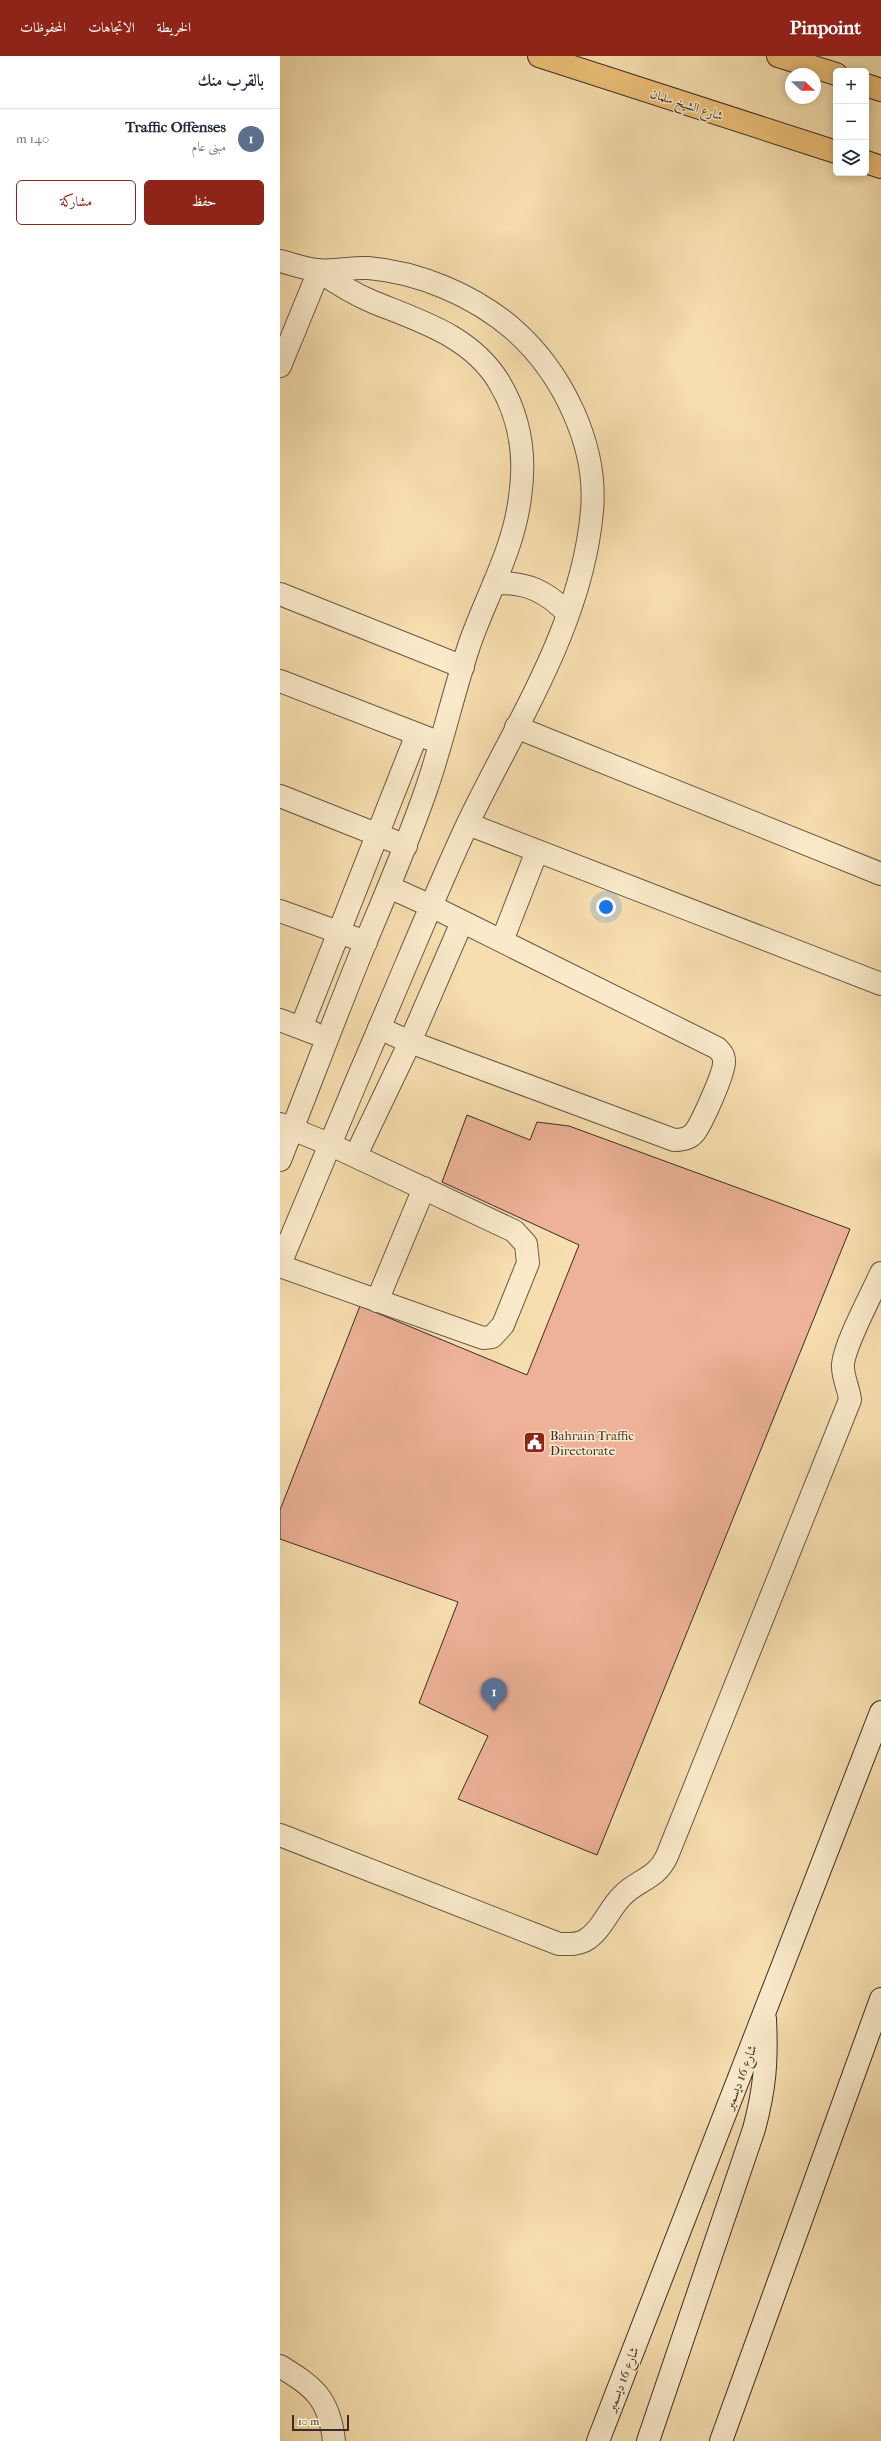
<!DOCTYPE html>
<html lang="ar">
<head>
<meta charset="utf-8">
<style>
  :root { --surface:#fff; --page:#f2f2f3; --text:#1f2937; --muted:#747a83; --line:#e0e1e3; --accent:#8f2418 }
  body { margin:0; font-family:"IM FELL French Canon",Amiri,serif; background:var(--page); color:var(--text); direction:rtl }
  .controls { position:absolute; right:12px; top:12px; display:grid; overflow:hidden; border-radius:6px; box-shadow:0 2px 10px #0003 }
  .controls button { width:36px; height:36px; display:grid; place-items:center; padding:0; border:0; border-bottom:1px solid var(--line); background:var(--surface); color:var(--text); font:20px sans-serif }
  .compass { position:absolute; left:505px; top:12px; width:36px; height:36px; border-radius:50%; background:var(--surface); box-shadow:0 2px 10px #0003; rotate:112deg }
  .scale { position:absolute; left:12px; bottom:10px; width:57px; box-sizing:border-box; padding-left:4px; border:2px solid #3a2d28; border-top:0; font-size:11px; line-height:14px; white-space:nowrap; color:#3a2d28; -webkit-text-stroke:3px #faeaca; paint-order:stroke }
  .you { position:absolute; left:326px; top:851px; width:14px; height:14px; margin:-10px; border:3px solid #fff; border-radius:50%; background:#1a73e8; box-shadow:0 0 0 6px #1a73e833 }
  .badge { display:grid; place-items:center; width:26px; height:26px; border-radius:50%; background:var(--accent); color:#fff; font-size:13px; font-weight:700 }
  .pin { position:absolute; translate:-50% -33px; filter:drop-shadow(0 1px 2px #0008) }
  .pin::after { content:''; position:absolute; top:21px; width:14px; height:12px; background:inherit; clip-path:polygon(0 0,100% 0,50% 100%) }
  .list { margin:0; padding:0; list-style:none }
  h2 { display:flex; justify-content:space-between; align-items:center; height:52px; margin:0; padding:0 16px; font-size:17px }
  h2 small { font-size:13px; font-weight:400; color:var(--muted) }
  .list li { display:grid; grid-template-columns:26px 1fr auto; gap:12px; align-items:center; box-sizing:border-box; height:60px; padding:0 16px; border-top:1px solid var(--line) }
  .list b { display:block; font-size:15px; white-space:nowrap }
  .list p { margin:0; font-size:13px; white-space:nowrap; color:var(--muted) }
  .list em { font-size:13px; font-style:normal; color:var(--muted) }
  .actions { display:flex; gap:8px; padding:12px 16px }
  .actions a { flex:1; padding:9px 0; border:1px solid var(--accent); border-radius:6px; text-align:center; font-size:14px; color:var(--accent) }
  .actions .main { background:var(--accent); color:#fff }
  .icon { flex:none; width:22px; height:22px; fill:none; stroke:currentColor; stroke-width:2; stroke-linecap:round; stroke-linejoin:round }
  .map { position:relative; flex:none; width:601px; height:2385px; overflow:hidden; direction:ltr }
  header { display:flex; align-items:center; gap:24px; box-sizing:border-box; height:56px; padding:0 20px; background:var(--accent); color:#fff }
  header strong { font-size:19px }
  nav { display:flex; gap:22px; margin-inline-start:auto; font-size:14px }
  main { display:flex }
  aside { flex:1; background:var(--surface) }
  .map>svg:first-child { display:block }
</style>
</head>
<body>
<header>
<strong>Pinpoint</strong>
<nav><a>الخريطة</a><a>الاتجاهات</a><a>المحفوظات</a></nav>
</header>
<main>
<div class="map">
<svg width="601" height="2385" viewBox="0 0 601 2385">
  <rect width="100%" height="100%" fill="#f7deae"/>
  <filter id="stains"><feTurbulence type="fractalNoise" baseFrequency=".005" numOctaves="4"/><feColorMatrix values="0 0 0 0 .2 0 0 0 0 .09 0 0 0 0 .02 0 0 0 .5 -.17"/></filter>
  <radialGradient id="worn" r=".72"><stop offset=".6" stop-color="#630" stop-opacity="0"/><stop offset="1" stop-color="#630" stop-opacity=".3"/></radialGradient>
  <!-- building -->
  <path fill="#edb298" stroke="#3a2d28" d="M187 1059 250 1084 257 1066 289 1070 570 1173 317 1799 178 1743 208 1680 139 1647 178 1546 0 1483V1454L80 1250 247 1319 299 1189 162 1126Z"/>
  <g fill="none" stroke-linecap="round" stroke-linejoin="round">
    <defs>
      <path id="service" d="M0 310 39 215
        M0 538 183 611
        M0 625 150 683
        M236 671 601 818
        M0 740 126 790
        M188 768 601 928
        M0 855 86 886
        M222 885 257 795
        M0 964 34 977
        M21 972 137 678
        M99 972 130 986 394 1084C401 1084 409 1083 414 1077 421 1069 445 1016 444 1005 444 999 441 996 437 992L151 850
        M76 1099 130 986 182 866
        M0 1210 203 1282 212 1281 223 1269 248 1207 246 1188 234 1175 49 1088
        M97 1245 144 1132
        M0 1779 279 1888C288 1888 296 1889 304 1885 322 1875 328 1854 342 1840 358 1823 376 1824 387 1800L570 1344C569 1332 562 1321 563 1308 565 1287 592 1238 601 1217
        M0 2310C34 2331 49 2342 54 2385"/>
      <path id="minor" d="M0 205C12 208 25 213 37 214 54 216 71 211 88 212 139 216 195 240 233 273 282 316 318 389 312 455 302 569 236 667 188 767 160 827 135 888 109 949 72 1035 36 1121 0 1208
        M214 527C246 526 267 535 288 558
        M109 831 151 850
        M0 1068 49 1088
        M0 1104C29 1031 56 958 86 885 107 835 128 786 146 734 163 685 174 633 191 584 208 537 234 492 240 441 246 401 240 361 219 326 191 280 140 265 93 246 74 238 56 227 39 215"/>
      <path id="secondary" d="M318 2385 601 1656
        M368 2385 474 2073C485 2032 487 2005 485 1963
        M441 2385 601 1943"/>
      <path id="primary" d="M259 0 556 96
        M498 0 556 18
        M586 29 601 34
        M586 106 601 111"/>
    </defs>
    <!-- service casing -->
    <use href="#service" stroke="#69594a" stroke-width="24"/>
    <!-- minor casing -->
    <use href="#minor" stroke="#69594a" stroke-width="24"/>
    <!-- secondary casing -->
    <use href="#secondary" stroke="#3a2d28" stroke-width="24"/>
    <!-- primary casing -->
    <use href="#primary" stroke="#3a2d28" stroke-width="24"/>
    <!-- service -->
    <use href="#service" stroke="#faeaca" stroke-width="22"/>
    <!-- minor -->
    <use href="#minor" stroke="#faeaca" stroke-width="22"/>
    <!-- secondary -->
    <use href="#secondary" stroke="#faeaca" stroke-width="22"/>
    <!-- primary -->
    <use href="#primary" stroke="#ecbf77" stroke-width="22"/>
  </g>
  <!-- icons -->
  <defs>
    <symbol id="civic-square" viewBox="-11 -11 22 22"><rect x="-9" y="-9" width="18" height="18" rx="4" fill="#8f2418" stroke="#faeaca"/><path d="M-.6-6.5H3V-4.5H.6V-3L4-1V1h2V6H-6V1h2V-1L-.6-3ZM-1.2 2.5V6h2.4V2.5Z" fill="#fff"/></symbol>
  </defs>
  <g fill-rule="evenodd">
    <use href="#civic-square" x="242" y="1374" width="25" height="25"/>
  </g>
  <g text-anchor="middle" stroke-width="3" stroke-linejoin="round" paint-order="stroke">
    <!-- street labels -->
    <g font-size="13" fill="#3a2d28" stroke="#faeaca">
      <text transform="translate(407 48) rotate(18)" y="5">شارع الشيخ سلمان</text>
      <text transform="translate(460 2021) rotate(-69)" y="5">شارع 16 ديسمبر</text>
      <text transform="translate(342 2323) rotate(-69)" y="5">شارع 16 ديسمبر</text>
    </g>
    <!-- poi labels -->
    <g font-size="13" fill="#3a2d28" stroke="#faeaca" text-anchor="start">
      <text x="270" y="1384">Bahrain Traffic<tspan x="270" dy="15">Directorate</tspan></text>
    </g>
  </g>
  <rect width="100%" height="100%" filter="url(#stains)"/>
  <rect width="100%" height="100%" fill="url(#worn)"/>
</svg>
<div class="controls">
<button>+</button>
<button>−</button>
<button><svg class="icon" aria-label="layers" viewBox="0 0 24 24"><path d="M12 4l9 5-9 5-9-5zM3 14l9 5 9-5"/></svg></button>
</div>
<svg class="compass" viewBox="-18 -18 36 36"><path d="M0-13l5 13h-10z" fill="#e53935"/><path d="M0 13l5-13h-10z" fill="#747a83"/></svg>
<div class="scale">10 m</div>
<div class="you"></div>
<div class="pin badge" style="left:214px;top:1655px;background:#5c6f8a">1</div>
</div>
<aside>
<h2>بالقرب منك<small></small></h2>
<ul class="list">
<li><span class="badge" style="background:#5c6f8a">1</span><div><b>Traffic Offenses</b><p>مبنى عام</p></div><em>140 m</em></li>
</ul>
<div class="actions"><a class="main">حفظ</a><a>مشاركة</a></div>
</aside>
</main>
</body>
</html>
